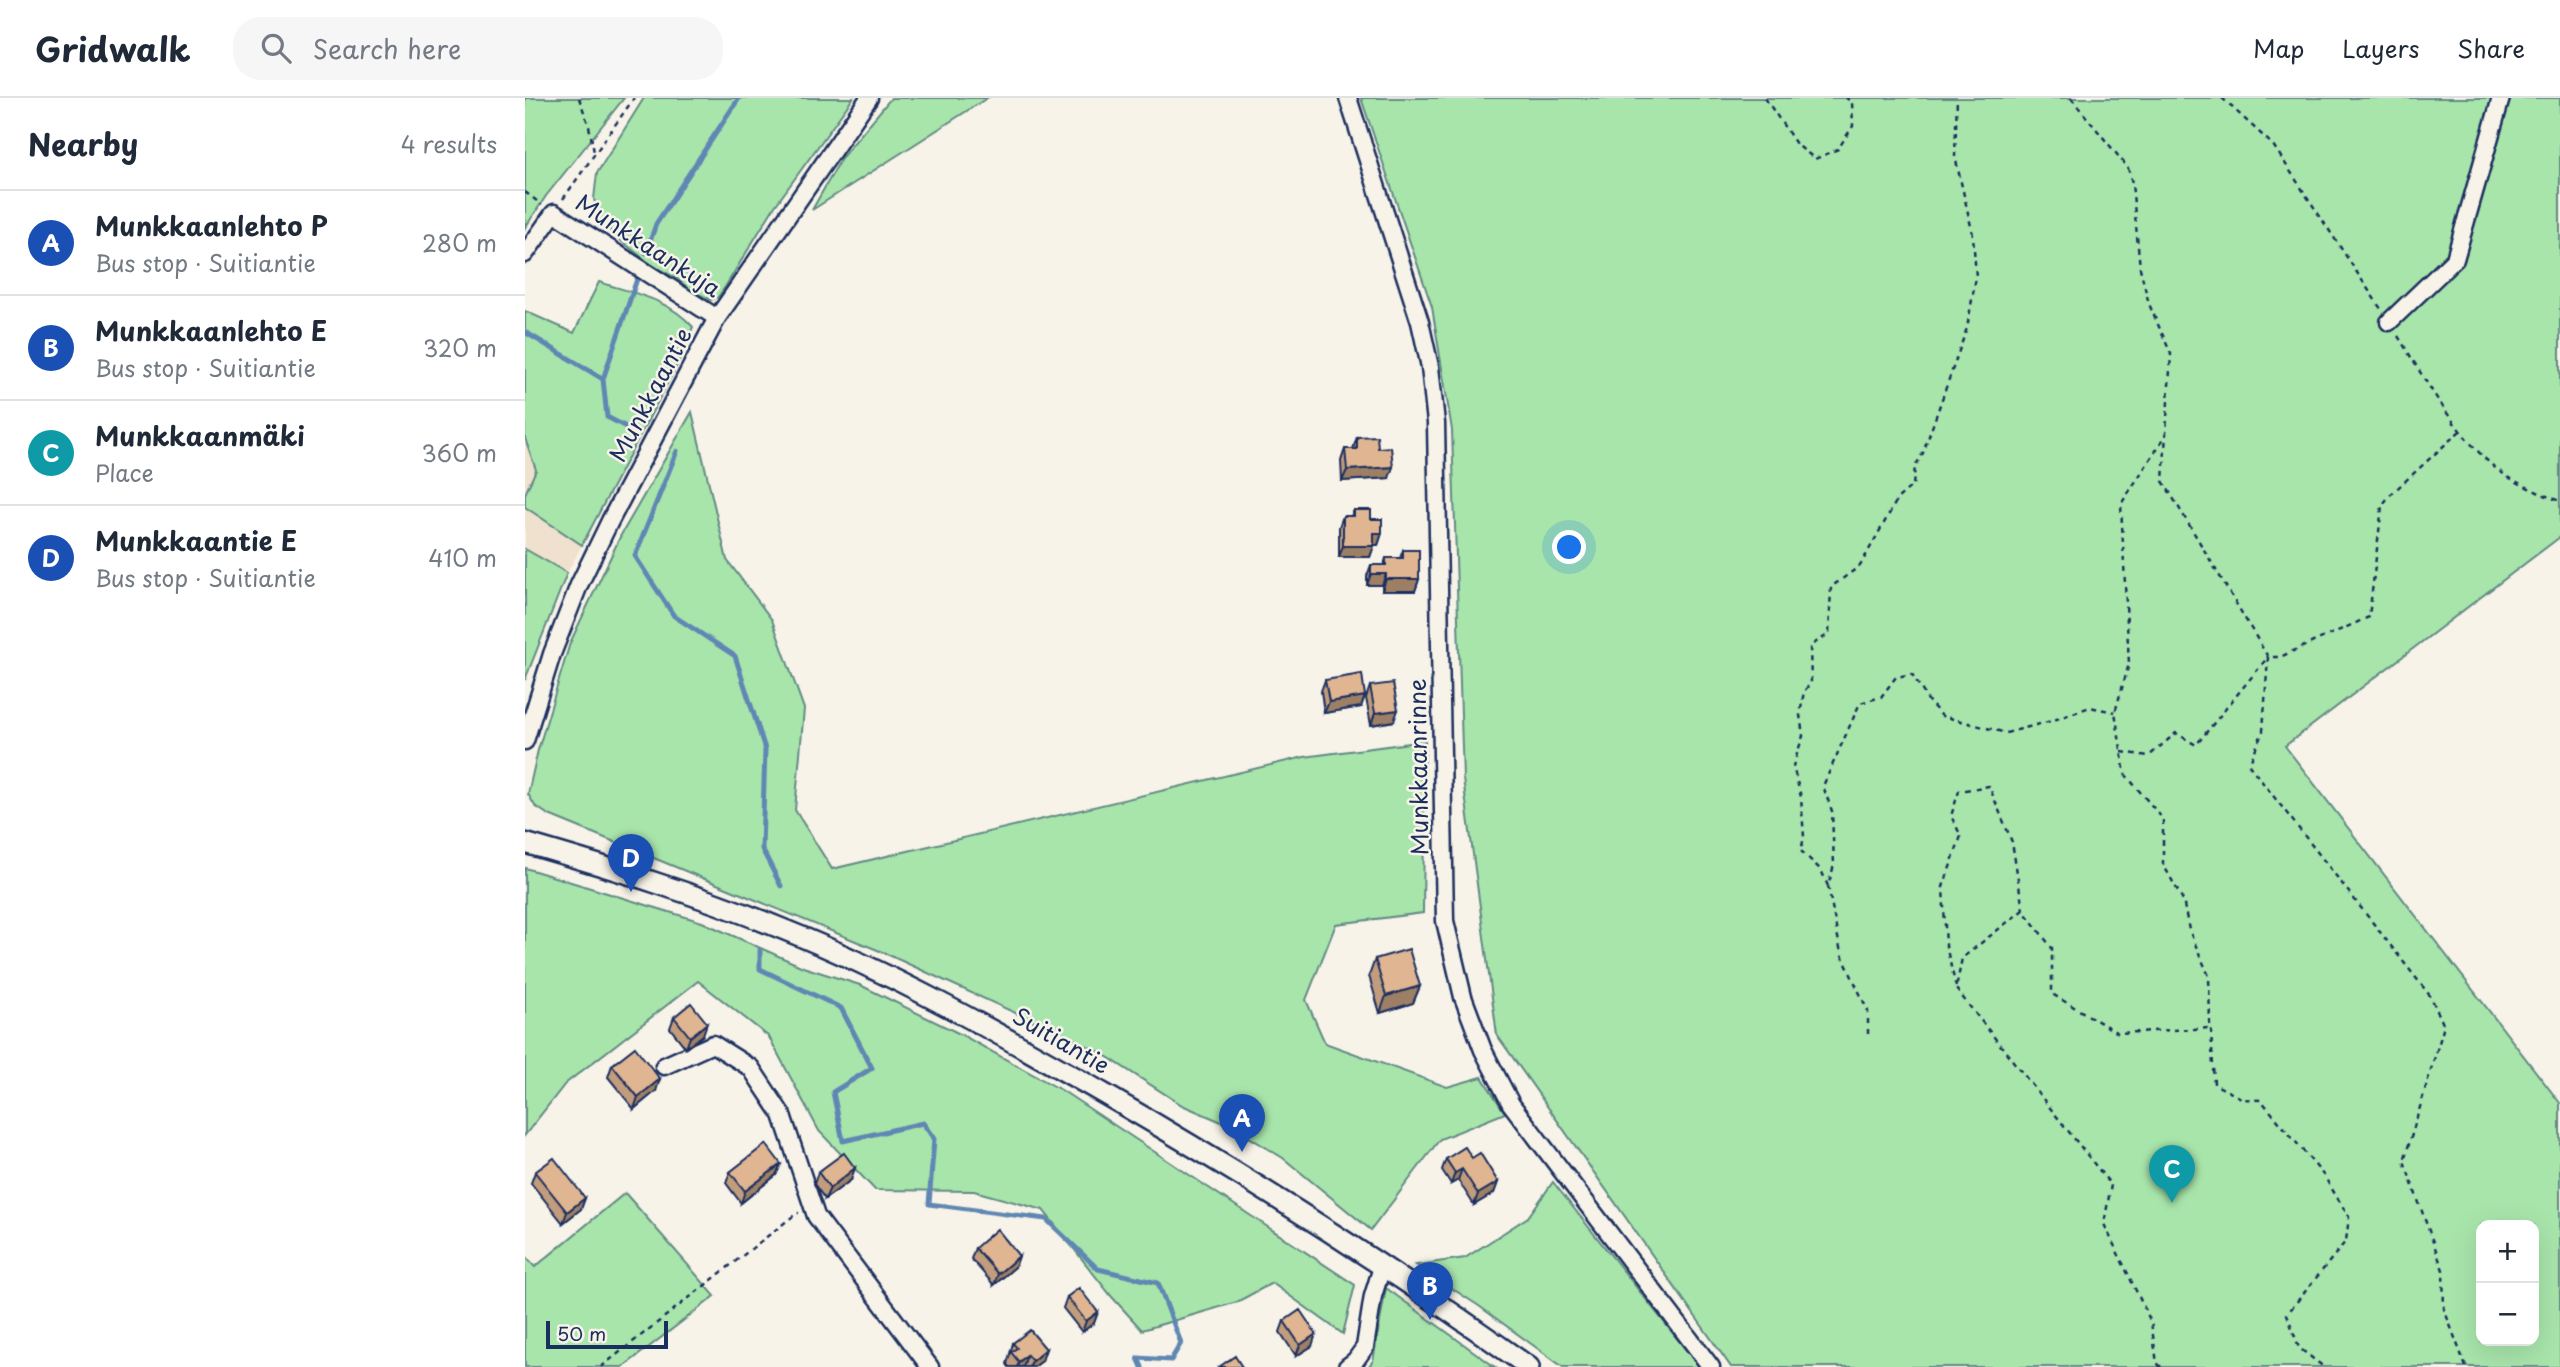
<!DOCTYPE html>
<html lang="en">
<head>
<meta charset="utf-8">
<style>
  :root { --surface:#fff; --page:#f6f6f7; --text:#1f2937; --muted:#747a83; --line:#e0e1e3; --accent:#111827 }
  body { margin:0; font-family:"Playpen Sans",sans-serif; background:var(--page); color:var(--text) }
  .controls { position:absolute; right:21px; bottom:21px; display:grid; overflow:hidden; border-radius:14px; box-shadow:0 7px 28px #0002 }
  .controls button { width:63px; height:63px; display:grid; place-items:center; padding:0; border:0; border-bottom:2px solid var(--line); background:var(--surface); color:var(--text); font:35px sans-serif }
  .scale { position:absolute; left:21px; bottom:18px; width:122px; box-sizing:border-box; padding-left:7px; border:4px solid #1b2f5e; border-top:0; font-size:19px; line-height:24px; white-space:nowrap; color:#1b2f5e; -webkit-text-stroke:5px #f7f3e8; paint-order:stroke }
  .you { position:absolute; left:1045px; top:450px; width:24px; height:24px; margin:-18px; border:5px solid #fff; border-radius:50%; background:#1a73e8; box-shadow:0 0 0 10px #1a73e833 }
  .badge { display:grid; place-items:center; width:46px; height:46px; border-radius:50%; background:var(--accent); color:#fff; font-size:23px; font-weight:700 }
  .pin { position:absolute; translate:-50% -58px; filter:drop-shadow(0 2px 4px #0008) }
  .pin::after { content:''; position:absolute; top:37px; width:24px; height:21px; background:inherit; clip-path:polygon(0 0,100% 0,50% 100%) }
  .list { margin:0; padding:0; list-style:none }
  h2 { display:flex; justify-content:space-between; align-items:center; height:91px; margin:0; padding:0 28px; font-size:30px }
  h2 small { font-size:23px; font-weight:400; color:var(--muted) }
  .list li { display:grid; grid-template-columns:46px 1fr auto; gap:21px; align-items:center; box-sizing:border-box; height:105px; padding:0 28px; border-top:2px solid var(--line) }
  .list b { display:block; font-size:26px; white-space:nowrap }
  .list p { margin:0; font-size:23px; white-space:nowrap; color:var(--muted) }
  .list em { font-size:23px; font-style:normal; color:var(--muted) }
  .icon { flex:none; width:38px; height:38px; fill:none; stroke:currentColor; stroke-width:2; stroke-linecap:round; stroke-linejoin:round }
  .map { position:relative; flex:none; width:2035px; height:1269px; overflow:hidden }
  header { display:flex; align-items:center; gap:42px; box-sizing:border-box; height:98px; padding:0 35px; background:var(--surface); border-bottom:2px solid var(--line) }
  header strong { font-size:33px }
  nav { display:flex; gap:38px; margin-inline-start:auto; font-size:24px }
  .search { width:490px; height:63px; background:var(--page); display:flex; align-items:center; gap:18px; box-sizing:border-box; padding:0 24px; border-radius:28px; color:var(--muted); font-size:26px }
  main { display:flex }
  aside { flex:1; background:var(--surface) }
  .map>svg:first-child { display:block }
</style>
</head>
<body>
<header>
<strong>Gridwalk</strong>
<div class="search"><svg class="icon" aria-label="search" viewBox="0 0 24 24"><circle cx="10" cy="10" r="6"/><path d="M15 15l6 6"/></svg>Search here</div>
<nav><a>Map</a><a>Layers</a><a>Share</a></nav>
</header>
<main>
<aside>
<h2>Nearby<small>4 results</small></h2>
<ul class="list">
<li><span class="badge" style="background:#1a4fb4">A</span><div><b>Munkkaanlehto P</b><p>Bus stop · Suitiantie</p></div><em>280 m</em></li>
<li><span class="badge" style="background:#1a4fb4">B</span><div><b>Munkkaanlehto E</b><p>Bus stop · Suitiantie</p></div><em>320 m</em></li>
<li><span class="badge" style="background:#0f9aa8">C</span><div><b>Munkkaanmäki</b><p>Place</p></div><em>360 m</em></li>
<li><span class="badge" style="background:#1a4fb4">D</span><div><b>Munkkaantie E</b><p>Bus stop · Suitiantie</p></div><em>410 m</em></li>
</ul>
</aside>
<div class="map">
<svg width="2035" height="1269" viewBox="0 0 2035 1269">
  <rect width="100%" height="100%" fill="#f7f3e8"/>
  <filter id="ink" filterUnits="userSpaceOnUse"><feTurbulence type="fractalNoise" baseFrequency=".0143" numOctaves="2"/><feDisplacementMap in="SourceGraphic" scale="14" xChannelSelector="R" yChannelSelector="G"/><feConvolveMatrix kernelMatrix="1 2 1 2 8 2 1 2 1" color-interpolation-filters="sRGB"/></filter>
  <g filter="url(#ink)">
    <!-- built -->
    <path fill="#f0e0ce" d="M0 340 11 372 0 396Z
      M0 409 57 447 42 475 0 451Z"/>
    <!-- green -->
    <path fill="#a8e5ab" stroke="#628a84" stroke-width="2" fill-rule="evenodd" d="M0 0H99L21 98 0 130Z
      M119 0H328L250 108 200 189 193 199 186 202 165 192 151 180 128 168 95 142 75 123 69 101 72 75Z
      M366 0H462L287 112 317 59Z
      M836 0H2035V439L1760 648 2035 1005V1269H1206L972 937 938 681 927 332 907 209ZM1956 1127H2009V1243H1956Z
      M74 184C108 195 144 201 168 229L152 267 57 447 0 409V396L11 372 0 340V213L49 235Z
      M167 314 202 462 247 522 279 611 270 712 307 771 779 659 900 643 898 815 811 826 781 902 800 945 922 989 957 979 980 1015 915 1041 846 1132 758 1060 706 1028 657 1007 573 953 355 853 24 717 10 708 3 696 13 652 45 545 96 437Z
      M0 451 42 475 0 582Z
      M0 770 177 824 278 869 335 887 435 936 538 993 830 1187 818 1236 747 1185 712 1204 617 1232 587 1199 518 1112 449 1093 350 1092 294 1033 244 939 173 883 40 986 0 1037Z
      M1028 1084 1157 1247 1174 1269H1038L954 1208 891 1167 940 1160 1003 1119Z
      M100 1095 190 1198 98 1269H0V1158L10 1169Z
      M861 1190 970 1269H843L848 1263Z"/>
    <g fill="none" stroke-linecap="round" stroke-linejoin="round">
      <!-- stream -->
      <path stroke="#6187b3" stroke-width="5" d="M121 155 131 126 214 0
        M0 234 78 281
        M101 329 82 319 78 281 112 181
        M152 353 110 458 149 518 210 558 240 651 237 751 256 788
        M235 852V871L316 910 347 970 308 994 318 1043 398 1025 409 1041 404 1106 521 1121 573 1171 633 1185 656 1245 646 1262 613 1260 617 1269"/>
      <defs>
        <path id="minor" d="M823 0 895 224 905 269 911 325 920 823 938 899 958 952 986 1006 1186 1269
          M0 156 29 115 192 220
          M1864 224 1930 161 1976 0
          M0 643 27 556 54 487 85 423 192 220 344 0
          M139 968 188 946 226 970 257 1017 291 1118 405 1269
          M822 1269 830 1263 840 1249 848 1198 857 1169"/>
        <path id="major" d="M0 745C86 770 172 796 255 830 368 875 475 936 581 997 726 1081 867 1171 1004 1269"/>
      </defs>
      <!-- minor casing -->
      <use href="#minor" stroke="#1b2f5e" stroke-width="21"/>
      <!-- major casing -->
      <use href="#major" stroke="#1b2f5e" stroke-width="24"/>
      <!-- path -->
      <path stroke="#1b2f5e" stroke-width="2.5" stroke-dasharray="5 5" stroke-linecap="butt" d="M54 0 64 28 69 54
        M1240 0 1271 46 1290 61 1313 51 1328 28 1327 4 1321 0
        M1546 0 1603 70 1607 85 1615 170 1624 206 1646 256 1638 383 1743 559H1755L1844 519 1857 408 1864 398 1936 332
        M1697 0 1748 47 1856 211
        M0 94 17 107
        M38 101 109 0
        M1873 238C1901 283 1928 332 1968 368 1984 382 2015 396 2035 403
        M1743 559 1738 633 1724 667 1906 899 1919 928 1879 1063 1918 1172 1919 1211 1941 1269
        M1597 654 1624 658 1651 635 1671 647 1743 559
        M1303 788 1296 772 1276 753 1279 739 1276 699 1268 668 1278 638 1275 617 1279 593 1286 585 1285 548 1304 536 1306 489 1335 468 1373 400 1388 387 1390 369 1398 355 1442 230 1451 179 1448 137 1430 58 1432 0
        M1431 889 1421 848 1418 789 1436 738 1426 718 1434 693 1464 688 1487 744 1498 812
        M1686 931 1689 986 1718 1001 1736 1002 1799 1078 1824 1119 1821 1143 1762 1216 1774 1250 1799 1269
        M1343 936V913L1316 855 1303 788 1309 767 1307 713 1298 688 1335 605 1356 599 1371 579 1387 576 1404 604 1417 618 1481 635 1526 623 1565 609 1590 614
        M76 1269 272 1115H274
        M1636 1269 1632 1265 1626 1224 1579 1126 1586 1087 1431 891 1437 860 1498 812 1527 850V896L1593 935 1685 930 1684 878 1664 832 1658 802 1638 766V721L1600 676 1590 614 1604 566 1596 406 1641 337"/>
      <!-- minor -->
      <use href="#minor" stroke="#f7f3e8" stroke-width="16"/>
      <!-- major -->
      <use href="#major" stroke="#f7f3e8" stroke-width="19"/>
    </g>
    <!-- wall -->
    <path fill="#c19c7d" stroke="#1b2f5e" stroke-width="2" d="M832 339 853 350 864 380 817 383 816 363 820 351H828Z
      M829 412 846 421 857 435 853 447H849L845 459H814V429L818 418H826Z
      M878 452 894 481 890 493H857V487H842V478L846 467H859L861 460H875Z
      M800 582 836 609 799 615 796 593Z
      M845 588 869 623 846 627 841 600Z
      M850 861 895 888 888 905 855 915 844 878Z
      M149 919 178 937 161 950 145 930Z
      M87 967 131 993 109 1011 83 979Z
      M947 1060 973 1084 969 1095 949 1107 933 1082 926 1086 917 1072 921 1061Z
      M256 1066 251 1077 216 1105 201 1085 205 1074Z
      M10 1074 60 1100 56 1111 38 1125 6 1085Z
      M293 1074 326 1082 300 1101 289 1086Z
      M450 1150 494 1158 490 1169 469 1187 446 1161Z
      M542 1199 573 1214 569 1225 557 1234 538 1210Z
      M759 1223 787 1248 771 1258 755 1234Z
      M488 1245 517 1263 509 1269H484L482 1266Z"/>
    <!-- shaded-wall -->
    <path fill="#9d7f66" stroke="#1b2f5e" stroke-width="2" d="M868 369 864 380 817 383 822 372Z
      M849 435H857L853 447H845Z
      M818 448H849L845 459H814Z
      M846 476H861L857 487H842Z
      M861 481H894L890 493H857Z
      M840 598 836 609 799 615 804 604Z
      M873 612 869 623 846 627 850 615Z
      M895 888 888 905 855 915 861 898Z
      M182 925 178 937 161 950 165 939Z
      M135 981 131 993 109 1011 113 999Z
      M256 1066 251 1077 216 1105 220 1093Z
      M330 1070 326 1082 300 1101 305 1090Z
      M937 1071 933 1082 926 1086 930 1075Z
      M973 1084 969 1095 949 1107 953 1096Z
      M60 1100 56 1111 38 1125 42 1114Z
      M494 1158 490 1169 469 1187 473 1176Z
      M573 1214 569 1225 557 1234 561 1223Z
      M791 1236 787 1248 771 1258 775 1247Z
      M521 1251 517 1263 509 1269H504L507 1263Z
      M502 1257 498 1269H492L494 1264Z"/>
    <!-- building -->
    <path fill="#e0b591" stroke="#1b2f5e" stroke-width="2" d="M852 338 853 350 866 349 868 369 822 372 820 351H832V339Z
      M829 412H846V421H857V435H849V448H818V418H829Z
      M878 452H894V481H861V476H846V467H861V460H878Z
      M837 576 840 598 804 604 800 582Z
      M868 585 873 612 850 615 845 588Z
      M884 851 895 888 861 898 850 861Z
      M166 905 182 925 165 939 149 919Z
      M110 949 135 981 113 999 87 967Z
      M241 1046 256 1066 220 1093 205 1074Z
      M940 1049 947 1060 955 1055 973 1084 953 1096 937 1071 930 1075 921 1061Z
      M319 1055 330 1070 305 1090 293 1074Z
      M29 1060 60 1100 42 1114 10 1074Z
      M472 1131 494 1158 473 1176 450 1150Z
      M554 1190 573 1214 561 1223 542 1199Z
      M775 1212 791 1236 775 1247 759 1223Z
      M505 1232 521 1251 507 1263 502 1257 494 1264 486 1254 492 1250 488 1245Z
      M710 1258 717 1269H694Z"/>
  </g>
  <g text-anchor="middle" stroke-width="5" stroke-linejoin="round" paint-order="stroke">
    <!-- street labels -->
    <g font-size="23" fill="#1b2f5e" stroke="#f7f3e8">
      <text transform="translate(123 148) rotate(33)" y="8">Munkkaankuja</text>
      <text transform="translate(126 297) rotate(-62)" y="8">Munkkaantie</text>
      <text transform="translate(894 669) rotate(-91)" y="8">Munkkaanrinne</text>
      <text transform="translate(536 943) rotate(30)" y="8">Suitiantie</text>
    </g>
  </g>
</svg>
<div class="controls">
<button>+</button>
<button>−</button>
</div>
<div class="scale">50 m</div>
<div class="you"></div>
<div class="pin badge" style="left:717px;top:1054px;background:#1a4fb4">A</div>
<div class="pin badge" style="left:905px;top:1222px;background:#1a4fb4">B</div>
<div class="pin badge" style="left:1647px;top:1105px;background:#0f9aa8">C</div>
<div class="pin badge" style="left:106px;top:794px;background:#1a4fb4">D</div>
</div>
</main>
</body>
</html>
